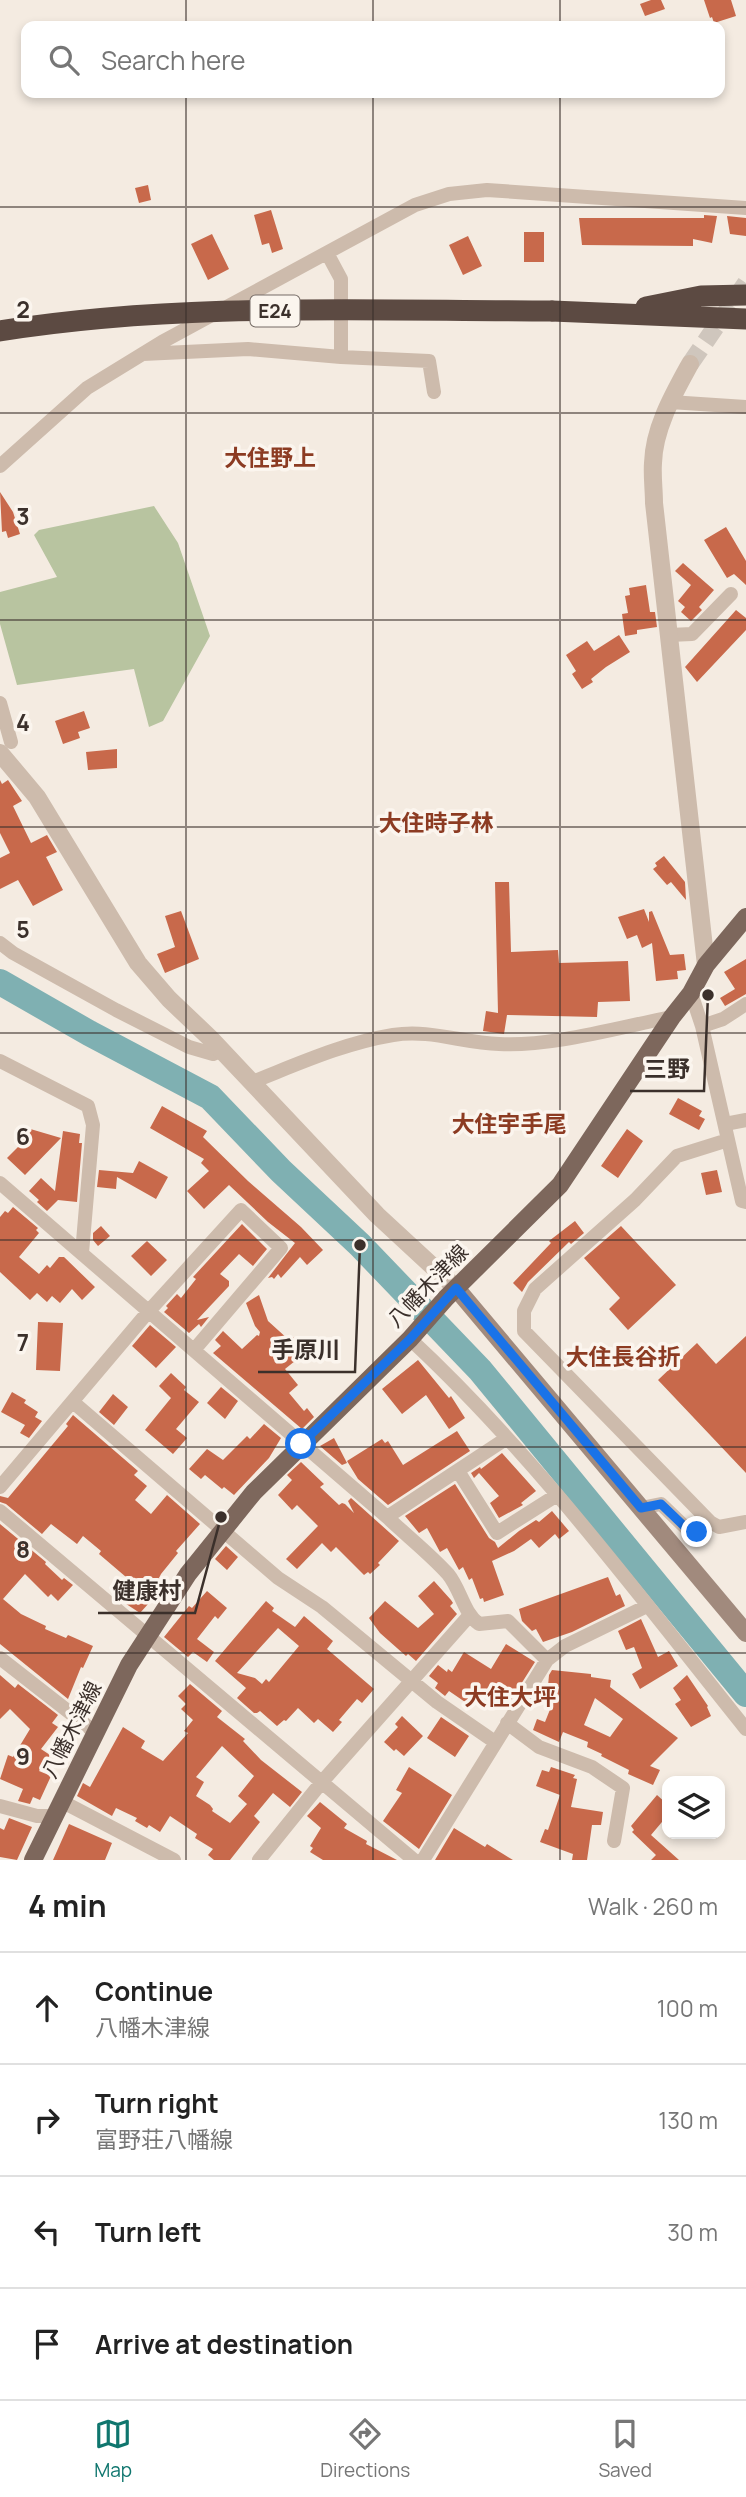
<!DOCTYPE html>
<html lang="en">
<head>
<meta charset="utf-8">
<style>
  :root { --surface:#fff; --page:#f6f6f6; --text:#222; --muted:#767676; --line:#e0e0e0; --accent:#0f766e }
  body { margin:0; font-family:Manrope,"Noto Sans JP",sans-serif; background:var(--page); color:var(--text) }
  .controls { position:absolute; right:21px; bottom:21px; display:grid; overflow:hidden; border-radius:14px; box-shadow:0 4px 10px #0003 }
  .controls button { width:63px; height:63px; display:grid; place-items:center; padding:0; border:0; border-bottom:2px solid var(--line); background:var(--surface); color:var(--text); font:35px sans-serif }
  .stop { position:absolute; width:21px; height:21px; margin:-16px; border:5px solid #1a73e8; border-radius:50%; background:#fff }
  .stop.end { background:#1a73e8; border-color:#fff; box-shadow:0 2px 7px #0008 }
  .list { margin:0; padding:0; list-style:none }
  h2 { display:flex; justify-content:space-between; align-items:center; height:91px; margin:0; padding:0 28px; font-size:30px }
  h2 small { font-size:23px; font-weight:400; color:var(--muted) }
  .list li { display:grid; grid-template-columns:46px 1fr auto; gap:21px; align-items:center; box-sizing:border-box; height:112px; padding:0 28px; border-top:2px solid var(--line) }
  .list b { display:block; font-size:26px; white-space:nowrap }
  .list p { margin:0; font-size:23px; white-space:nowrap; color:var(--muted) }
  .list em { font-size:23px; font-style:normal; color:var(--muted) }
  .icon { flex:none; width:38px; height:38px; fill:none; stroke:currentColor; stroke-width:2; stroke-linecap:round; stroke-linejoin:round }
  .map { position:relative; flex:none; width:746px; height:1860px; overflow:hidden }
  .search { position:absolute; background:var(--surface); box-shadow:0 4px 10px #0003; left:21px; right:21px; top:21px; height:77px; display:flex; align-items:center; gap:18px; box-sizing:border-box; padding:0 24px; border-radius:14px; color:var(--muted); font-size:26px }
  .sheet { height:539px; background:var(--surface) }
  nav { display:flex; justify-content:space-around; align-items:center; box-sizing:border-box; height:98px; border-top:2px solid var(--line); background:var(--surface); font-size:19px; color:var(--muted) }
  nav a { display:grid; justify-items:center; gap:4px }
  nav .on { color:var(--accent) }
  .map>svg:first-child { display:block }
</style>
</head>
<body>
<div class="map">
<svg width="746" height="1860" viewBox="0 0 746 1860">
  <rect width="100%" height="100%" fill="#f4ebe1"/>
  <!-- green -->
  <path fill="#b8c4a0" d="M154 506 178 543 210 636 163 721 149 727 134 669 17 685 0 624V592L57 577 34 535 39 530Z"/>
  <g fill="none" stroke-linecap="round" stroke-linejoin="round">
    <!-- river -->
    <path stroke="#7fb0b2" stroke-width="26" d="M0 982 89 1033 210 1097 281 1171 360 1245 480 1370 746 1694"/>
  </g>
  <!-- building -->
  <path fill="#c8694b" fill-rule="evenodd" d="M651 0H661L665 9 645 16 640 4Z
    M704 0H731L736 16 714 23 712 17 710 18Z
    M148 185 151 200 139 203 135 188Z
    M271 210 283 249 272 253 269 243 262 245 254 215Z
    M704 215 717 216 712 243 693 239V246L582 245 579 218H704Z
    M727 216 746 218V236L730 234Z
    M524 232H544V262H524Z
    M212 234 229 269 208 280 191 244Z
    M468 236 482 266 463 275 449 245Z
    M0 492 13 512 20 534 8 538 6 531 2 532Z
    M726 527 746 561V585L734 574 727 578 704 540Z
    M683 563 714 590 699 607 702 610 691 621 681 612 685 607 678 601 691 585 675 571Z
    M646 585 650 612H655L657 627 637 630V634L625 636 622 614 628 613 625 596 630 595 629 588Z
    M736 610 746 618V630L697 682 685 667Z
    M619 635 630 652 606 667 591 679 593 682 582 689 572 674 576 671 566 655 587 641 594 651Z
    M84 711 90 728 78 732 80 738 63 744 55 721Z
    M117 749V768L88 770 86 752Z
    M0 780 2 784 8 780 22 801 13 806 31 843 47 835 57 852 46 857 63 890 33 906 18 880 0 889V858L10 853 0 833Z
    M664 856 685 882 686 900 671 882 667 885 653 869 657 866 655 863Z
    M495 882H509L511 952 558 950 559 963 628 961 630 1001 598 1002 597 1017 507 1015 504 1034 483 1031 486 1011 498 1013Z
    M644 909 649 922V912L652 911 670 955 684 954 686 970 677 971 678 979 656 981 652 943 642 948 637 935 627 939 618 917Z
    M181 911 199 959 165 973 157 954 175 947 165 916Z
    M746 959V994L725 1006 720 998 735 989 724 972Z
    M678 1098 702 1111 699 1116 705 1119 699 1130 669 1114Z
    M162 1106 207 1131 203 1137 248 1181 301 1227 323 1250 307 1265 300 1257 281 1278 278 1274 274 1279 272 1277 268 1278 295 1243 268 1222 229 1185 204 1209 187 1191 209 1171 201 1163 204 1159 150 1128Z
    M27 1128 61 1138 25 1175 7 1158 23 1142Z
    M627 1129 643 1141 618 1178 601 1166Z
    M63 1131 80 1134 79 1143H82L77 1202 58 1200 47 1211 37 1202 39 1200 29 1191 41 1178 55 1191Z
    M139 1161 168 1177 156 1199 117 1177 116 1189 97 1187 99 1170 133 1173Z
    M717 1170 722 1192 706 1195 701 1173Z
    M13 1207 38 1228 36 1230 39 1233 19 1257 39 1274 47 1265 50 1268 59 1257H64L95 1287 82 1300 72 1289 60 1303 52 1296 47 1302 37 1293 30 1300 0 1272V1217L5 1211 8 1213Z
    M575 1221 584 1233 571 1244 569 1242 528 1282 522 1292 513 1283 551 1243 549 1241Z
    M242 1224 267 1249 253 1266 239 1254 220 1274 229 1281V1286L197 1320 209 1317 201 1327 199 1324 189 1333 164 1312 168 1308 166 1306 177 1294 181 1298 196 1279 193 1277Z
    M101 1226 110 1236 98 1246 93 1240V1233Z
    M621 1226 676 1285 628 1330 609 1309 620 1298 584 1258Z
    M147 1241 167 1260 151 1276 131 1256Z
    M259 1295 268 1321 289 1340 293 1337 305 1353 285 1369 298 1385 289 1393 304 1411 307 1408 314 1417 302 1429 213 1353 221 1346 215 1340 223 1331 242 1349 257 1335 259 1336 260 1332 255 1326 246 1303Z
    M38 1322 63 1323 60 1371 36 1370Z
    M150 1325 176 1347 156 1368 132 1346Z
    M746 1336V1473L658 1380 697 1343 716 1364Z
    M418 1360 449 1398 451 1396 465 1418 449 1429 426 1395 402 1414 382 1389Z
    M171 1373 186 1387 184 1390 199 1402 176 1429 187 1438 173 1454 145 1430 171 1398 159 1386Z
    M221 1387 238 1401 225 1419 207 1403Z
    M12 1392 26 1400 24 1403 38 1412 35 1417 42 1421 29 1438 20 1433 25 1425 1 1412Z
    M113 1394 128 1407 114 1425 99 1412Z
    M73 1415 138 1471 134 1475 147 1486 135 1500 151 1514 167 1495 200 1524 176 1551 178 1553 161 1574 159 1578 166 1584 140 1613 120 1600 133 1583 99 1554 101 1551 83 1536 77 1544 51 1524 42 1534 6 1504 0 1502V1496L8 1498 68 1426 66 1424Z
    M264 1424 281 1438 269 1458 234 1495 224 1487 222 1489 205 1475 201 1479 189 1469 207 1449 223 1460 247 1436 250 1439Z
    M457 1431 470 1451 388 1505 358 1479 347 1461 382 1439 385 1443 388 1441 403 1465Z
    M334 1438 347 1463 342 1465 320 1446Z
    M502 1453 536 1491 521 1503 523 1505 499 1518 490 1503 499 1496 479 1473 474 1478 471 1473 480 1467 481 1469Z
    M301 1462 324 1484 320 1487 339 1505 342 1503 345 1504 354 1513 348 1501 351 1498 399 1541 378 1563 380 1565 370 1574 368 1572 364 1575 336 1547 331 1552 322 1543 297 1569 286 1559 318 1526 297 1505 292 1510 278 1495 292 1480 287 1475Z
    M455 1484 489 1538 495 1542 498 1548 519 1531 536 1520 539 1522 552 1511 569 1531 559 1539 555 1534 539 1548 531 1539 514 1551 492 1561 504 1595 484 1602 483 1598 480 1599 472 1578 469 1580 463 1567 459 1570 447 1548 440 1552 427 1528 419 1533 405 1516Z
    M0 1524 46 1562 45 1564 62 1580 64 1578 73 1585 58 1601 51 1594 48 1597 25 1574 3 1599 21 1614 46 1626 45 1629 66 1638 68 1635 93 1646 83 1668 81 1667 68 1699 0 1644Z
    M226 1546 238 1557 227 1570 215 1559Z
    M608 1577 616 1596 620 1594 625 1606 572 1632 543 1642 536 1629 532 1631 522 1621 519 1609Z
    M434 1581 451 1600 453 1603 450 1606 457 1614 416 1661 408 1654 406 1656 380 1633 369 1618 385 1601 418 1628 434 1614 418 1596Z
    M207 1591 227 1608 218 1619 215 1616 197 1639 214 1652 207 1662 193 1652 188 1657 164 1637 189 1606 192 1608Z
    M266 1601 274 1608 272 1611 295 1627 304 1616 333 1641 327 1649 374 1689 362 1703 357 1699 339 1720 342 1722 333 1732 318 1719 314 1723 298 1708 286 1721 284 1720 277 1726 260 1711 257 1713H254L237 1698 246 1688 215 1661ZM278 1628 299 1646 269 1682 266 1679 262 1684 255 1678 237 1673Z
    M641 1619 658 1657 669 1651 678 1666 640 1689 632 1674 642 1668 634 1647 626 1650 618 1631Z
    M506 1644 535 1662 506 1708 477 1689 468 1704 449 1691 445 1696 435 1688 438 1683 429 1676 438 1665 447 1672 448 1669 452 1672 464 1652 491 1669Z
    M552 1670 591 1674V1677L611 1680 610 1687 678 1738 650 1766 660 1770 653 1785 628 1774 629 1770 601 1756 602 1754 587 1747 588 1742 563 1732 559 1742 533 1730 537 1719 545 1722 559 1687 548 1686 549 1675ZM595 1698 623 1719 610 1737 584 1725Z
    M0 1675 15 1688 18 1684 58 1715 52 1723 58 1727 41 1749 50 1755 39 1771 51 1776 40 1800 33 1797 30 1804 18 1801 23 1789 0 1779 8 1755 13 1757 30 1729 10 1709 0 1719Z
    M687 1675 708 1706 707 1707 711 1716 691 1727 675 1704 681 1700 673 1688Z
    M190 1684 222 1711 217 1717 245 1739 243 1741 261 1760 302 1792 290 1807 273 1793 254 1816 260 1822 230 1860H214L208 1855 213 1849 195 1838 197 1834 170 1816 160 1832 149 1825 147 1828 135 1821 137 1818 116 1808 112 1816 77 1796 83 1783 90 1787 123 1727 145 1741 141 1748 163 1761 188 1733 184 1731 193 1720 181 1709 186 1704 178 1696ZM222 1746 254 1776 238 1796 247 1804 230 1823 212 1811 213 1809 210 1805 196 1796 204 1782 196 1777Z
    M402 1716 423 1736 404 1756 396 1749 394 1751 384 1742 398 1727 395 1724Z
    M441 1717 469 1736 455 1757 427 1738Z
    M409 1767 452 1795 419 1849 383 1821 402 1793 396 1790Z
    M551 1767 575 1775 573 1778 577 1779 571 1807 603 1812 601 1825H592L587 1860H572L573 1854 540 1842 545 1829 548 1830 560 1795 536 1786 542 1770 549 1772Z
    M657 1795 667 1804V1816L651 1835 679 1860H651L656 1855 632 1832 634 1830 631 1826Z
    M320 1802 347 1824 344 1828 367 1841 366 1844 397 1860H323L310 1852 313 1848 310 1846 321 1828 307 1816Z
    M9 1818 32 1827 17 1860 0 1857V1828L4 1830Z
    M69 1824 112 1843 105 1860H53Z
    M454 1828 485 1847 487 1844 513 1860H435Z"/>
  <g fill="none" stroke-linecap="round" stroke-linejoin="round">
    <!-- tertiary-tunnel -->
    <path stroke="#cfc6bd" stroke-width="18" stroke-dasharray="18 9" stroke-linecap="butt" d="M690 364 746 283"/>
    <!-- minor -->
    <path stroke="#cdbbac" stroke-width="14" d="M327 253 341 279V357
      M143 354 248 349 341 357 429 361 434 392
      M670 402 746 407
      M0 466 87 388 162 342 415 205 449 194 487 190 746 208
      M669 635 692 634 731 594
      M0 703 11 742
      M0 943 13 953 116 1010 189 1047 213 1054 222 1050
      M691 993 702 1026 742 1201 746 1202
      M702 1026 723 1019 746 1004
      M0 1061 88 1106 93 1125 82 1253
      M252 1082C298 1064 344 1043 393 1035 430 1029 463 1043 499 1044 551 1047 620 1027 672 1017
      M725 1124 746 1120
      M728 1140 677 1156 635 1200 535 1289 524 1311V1331L710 1522 719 1527 746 1522
      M0 1183 387 1517C407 1536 430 1554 448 1574 461 1590 463 1612 479 1624L508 1621 547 1660
      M410 1339C534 1454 640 1597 746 1729
      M73 1402 278 1578 322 1607 437 1702 495 1742
      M458 1471 497 1533 557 1495
      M0 1487 148 1312 241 1210 281 1248 194 1350
      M641 1508 661 1504 686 1528 697 1532 710 1522
      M0 1511 414 1860
      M387 1517 507 1438
      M0 1658 96 1733
      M507 1723 539 1747 592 1767 623 1788 614 1841
      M61 1801 174 1860
      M0 1806 37 1816H54
      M259 1860 321 1783 469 1616
      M423 1860 547 1660 565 1646 647 1606"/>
    <!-- tertiary -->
    <path stroke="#cdbbac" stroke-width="18" d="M690 364C673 395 654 428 653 463 652 476 654 490 654 503L706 965
      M0 753 37 797 138 963 169 999 210 1038 377 1215 456 1288"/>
    <!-- secondary -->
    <path stroke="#a18a7d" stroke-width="18" d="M456 1288 746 1633"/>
    <!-- primary -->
    <path stroke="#7d675c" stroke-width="18" d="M33 1860 129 1665 188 1574 254 1492 410 1339 446 1298 560 1185 672 1017 691 993 706 965 746 917"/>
    <!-- motorway -->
    <path stroke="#5c4a42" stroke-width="21" d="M646 307 701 296 746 295
      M552 311 746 319"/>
    <!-- motorway-bridge -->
    <path stroke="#5c4a42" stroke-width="21" d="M0 331C182 302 368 311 552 311"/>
  </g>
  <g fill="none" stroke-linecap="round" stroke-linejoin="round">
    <!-- route -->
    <path stroke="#1a73e8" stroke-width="9" d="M301 1444 410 1339 456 1288 641 1508 661 1504 686 1528 697 1532"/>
  </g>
  <!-- grid -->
  <path fill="none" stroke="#3b302b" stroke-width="2" stroke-opacity="0.55" d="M186 0V26M373 0V26M560 0V26M186 93V1860M373 93V1860M560 93V1860M0 207H746M0 413H746M0 620H746M0 827H746M0 1033H746M0 1240H746M0 1447H746M0 1653H746"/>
  <g text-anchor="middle" stroke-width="7" stroke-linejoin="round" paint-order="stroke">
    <!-- shield labels -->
    <rect fill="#fbf5ee" stroke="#756b66" stroke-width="2" x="250.5" y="295.5" width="49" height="31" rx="5"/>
    <g font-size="19" font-weight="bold" fill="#3b302b">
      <text x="275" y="318">E24</text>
    </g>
    <!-- street labels -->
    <g font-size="21" fill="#3b302b" stroke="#fbf5ee">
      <text transform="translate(428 1286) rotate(-46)" y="7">八幡木津線</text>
      <text transform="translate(72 1730) rotate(-63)" y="7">八幡木津線</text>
    </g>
    <!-- neighbourhood labels -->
    <g font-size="23" font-weight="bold" fill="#8c3b22" stroke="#fbf5ee">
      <text x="270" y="466">大住野上</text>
      <text x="436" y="831">大住時子林</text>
      <text x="509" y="1132">大住宇手尾</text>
      <text x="623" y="1365">大住長谷折</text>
      <text x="510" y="1705">大住大坪</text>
    </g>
  </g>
  <g font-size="23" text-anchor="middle" font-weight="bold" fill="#3b302b" stroke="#fbf5ee" stroke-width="7" stroke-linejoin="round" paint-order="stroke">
    <text x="23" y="318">2</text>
    <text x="23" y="525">3</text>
    <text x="23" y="731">4</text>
    <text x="23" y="938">5</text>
    <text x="23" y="1145">6</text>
    <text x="23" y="1351">7</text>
    <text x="23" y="1558">8</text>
    <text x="23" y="1765">9</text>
  </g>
  <!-- callouts -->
  <path fill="none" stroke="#3b302b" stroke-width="2.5" d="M708 995L704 1091H630M360 1245L355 1372H258M221 1517L195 1613H98"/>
  <g fill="#3b302b" stroke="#fbf5ee" stroke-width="2.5">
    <circle cx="708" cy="995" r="7"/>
    <circle cx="360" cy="1245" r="7"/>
    <circle cx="221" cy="1517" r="7"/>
  </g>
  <g font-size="23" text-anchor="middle" font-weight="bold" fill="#3b302b" stroke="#fbf5ee" stroke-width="7" stroke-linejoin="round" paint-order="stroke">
    <text x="667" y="1077">三野</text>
    <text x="306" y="1358">手原川</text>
    <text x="147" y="1599">健康村</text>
  </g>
</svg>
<div class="controls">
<button><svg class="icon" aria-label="layers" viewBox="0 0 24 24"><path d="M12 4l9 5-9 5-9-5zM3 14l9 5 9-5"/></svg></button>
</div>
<div class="stop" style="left:301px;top:1444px"></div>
<div class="stop end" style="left:697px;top:1532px"></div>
<div class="search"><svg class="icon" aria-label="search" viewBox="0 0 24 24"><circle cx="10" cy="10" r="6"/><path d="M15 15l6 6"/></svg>Search here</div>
</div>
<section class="sheet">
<h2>4 min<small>Walk · 260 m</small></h2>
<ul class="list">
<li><svg class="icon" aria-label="ahead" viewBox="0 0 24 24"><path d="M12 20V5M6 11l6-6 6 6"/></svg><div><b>Continue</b><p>八幡木津線</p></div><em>100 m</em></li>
<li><svg class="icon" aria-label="right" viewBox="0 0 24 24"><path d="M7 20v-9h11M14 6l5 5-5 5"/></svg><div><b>Turn right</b><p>富野荘八幡線</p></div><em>130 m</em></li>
<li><svg class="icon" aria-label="left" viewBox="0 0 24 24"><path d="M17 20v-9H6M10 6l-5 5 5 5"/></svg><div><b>Turn left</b></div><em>30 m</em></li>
<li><svg class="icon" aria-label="arrive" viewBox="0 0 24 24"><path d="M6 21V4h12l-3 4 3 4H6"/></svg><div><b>Arrive at destination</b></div></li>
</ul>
</section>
<nav>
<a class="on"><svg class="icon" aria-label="map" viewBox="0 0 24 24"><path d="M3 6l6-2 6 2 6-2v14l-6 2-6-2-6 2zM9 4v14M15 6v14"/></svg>Map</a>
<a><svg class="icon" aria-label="directions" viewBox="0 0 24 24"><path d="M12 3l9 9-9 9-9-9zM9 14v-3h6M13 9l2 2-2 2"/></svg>Directions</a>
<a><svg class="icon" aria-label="saved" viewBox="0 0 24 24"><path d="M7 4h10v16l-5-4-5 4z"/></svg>Saved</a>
</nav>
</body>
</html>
